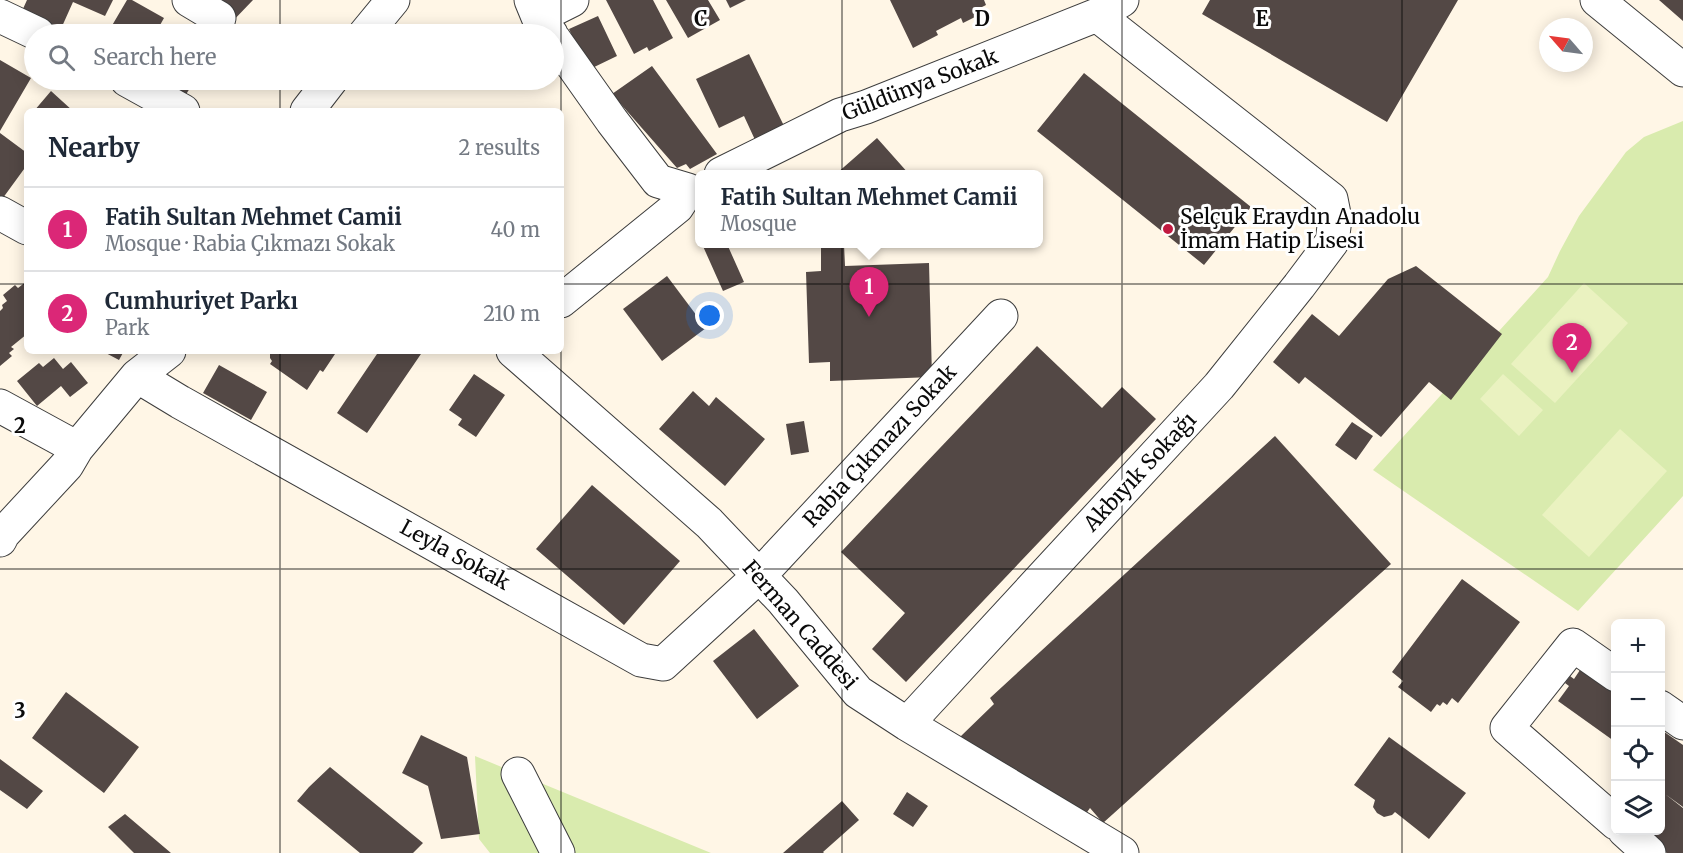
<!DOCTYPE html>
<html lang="en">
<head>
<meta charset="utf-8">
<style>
  :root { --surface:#fff; --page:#f2f2f3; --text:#1f2937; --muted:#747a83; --line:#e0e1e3; --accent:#db2777 }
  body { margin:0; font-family:Merriweather,serif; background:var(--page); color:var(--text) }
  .controls { position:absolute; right:18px; bottom:18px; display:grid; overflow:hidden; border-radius:9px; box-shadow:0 3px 15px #0003 }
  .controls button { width:54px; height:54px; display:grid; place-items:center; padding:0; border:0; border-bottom:2px solid var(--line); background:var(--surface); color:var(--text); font:30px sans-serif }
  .compass { position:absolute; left:1539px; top:18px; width:54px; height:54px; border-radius:50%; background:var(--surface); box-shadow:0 3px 15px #0003; rotate:298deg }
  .you { position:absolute; left:710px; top:316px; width:21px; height:21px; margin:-15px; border:4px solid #fff; border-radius:50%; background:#1a73e8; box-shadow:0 0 0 9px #1a73e833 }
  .badge { display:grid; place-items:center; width:39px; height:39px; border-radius:50%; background:var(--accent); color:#fff; font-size:20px; font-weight:700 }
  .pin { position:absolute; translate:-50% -50px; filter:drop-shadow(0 2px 3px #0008) }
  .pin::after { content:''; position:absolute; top:32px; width:21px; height:18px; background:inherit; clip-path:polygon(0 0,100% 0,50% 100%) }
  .popup { position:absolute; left:695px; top:170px; width:348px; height:78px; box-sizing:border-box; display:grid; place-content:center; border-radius:9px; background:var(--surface); filter:drop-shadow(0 2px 4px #0005); font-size:20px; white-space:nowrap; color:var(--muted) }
  .popup b { font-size:22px; color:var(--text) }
  .popup::after { content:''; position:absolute; left:50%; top:100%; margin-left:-12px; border:12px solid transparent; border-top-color:var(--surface) }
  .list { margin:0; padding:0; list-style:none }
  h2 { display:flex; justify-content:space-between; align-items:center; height:78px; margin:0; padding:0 24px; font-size:26px }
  h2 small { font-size:20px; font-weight:400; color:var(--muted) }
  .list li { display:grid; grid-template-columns:39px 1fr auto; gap:18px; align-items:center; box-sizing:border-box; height:84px; padding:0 24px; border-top:2px solid var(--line) }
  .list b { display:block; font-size:22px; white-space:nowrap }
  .list p { margin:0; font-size:20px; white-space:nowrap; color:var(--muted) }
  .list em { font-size:20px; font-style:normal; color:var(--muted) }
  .icon { flex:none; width:33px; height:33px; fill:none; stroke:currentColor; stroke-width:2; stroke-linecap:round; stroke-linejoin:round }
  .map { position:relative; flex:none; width:1683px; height:853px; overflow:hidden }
  .search { position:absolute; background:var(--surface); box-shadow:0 3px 15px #0003; left:24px; top:24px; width:540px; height:66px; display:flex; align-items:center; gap:15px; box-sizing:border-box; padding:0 21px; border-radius:33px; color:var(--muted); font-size:22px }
  .panel { position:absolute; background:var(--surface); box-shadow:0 3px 15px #0003; left:24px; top:108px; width:540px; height:246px; border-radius:9px }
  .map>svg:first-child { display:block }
</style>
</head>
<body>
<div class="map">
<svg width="1683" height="853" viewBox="0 0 1683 853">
  <rect width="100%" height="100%" fill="#fff6e6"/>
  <!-- green -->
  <path fill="#d9ebae" d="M1683 121V496L1578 611 1373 470 1548 277 1560 251 1579 216 1626 152 1644 137Z
    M475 756 711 853H490L479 839Z"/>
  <!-- pitch -->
  <path fill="#eaf2c0" d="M1584 283 1628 323 1555 403 1511 364Z
    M1503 374 1543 410 1519 436 1480 399Z
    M1620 429 1667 471 1589 557 1542 515Z"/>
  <!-- building -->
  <path fill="#534845" d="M27 0H113L105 16 73 2 60 31 44 24 17 22Z
    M127 0H132L164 18 155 34H107Z
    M203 0H253L229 25Z
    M606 0H653L673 38 649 51 647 47 634 54Z
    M666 0H708L720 20 688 38Z
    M726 0H746L730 8Z
    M890 0H984L986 5 976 10 979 15 963 23 961 18 936 31 938 35 913 48Z
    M1210 0H1458L1387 122 1202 14Z
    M1659 0H1683V21Z
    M598 16 617 56 588 70 569 29Z
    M164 24 182 34H157Z
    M749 54 785 128 756 142 744 116 719 128 696 79Z
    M0 60 31 78 0 131Z
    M652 66 717 154 690 169 686 164 677 168 612 94Z
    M1084 73 1251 207 1204 265 1037 131Z
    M156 80H195L185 96Z
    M51 91 73 111H34Z
    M0 133 27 153V165L0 202Z
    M877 138 909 174H836Z
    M702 244H727L744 282 723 291Z
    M821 244H844L845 266 929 263 932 377 830 381V362L809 363 806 272 821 271Z
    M1416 266 1502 334 1451 400 1429 382 1381 437 1305 377 1299 384 1273 362 1312 314 1339 336 1388 279Z
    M667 276 706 328 662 361 623 309Z
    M27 281V334L11 347 14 349 9 353 12 356 0 366V311L3 308 2 305 7 301 3 295 15 285 18 288Z
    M1037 346 1102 408 1122 387 1156 419 906 682 872 649 905 613 841 552Z
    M102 351H124L119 360Z
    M270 351H337L323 372 320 370 307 390 270 364 272 361 270 358Z
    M379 351H423L367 433 337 413Z
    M54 358 63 369 71 362 88 383 70 397 61 386 37 406 17 381 39 363 43 367Z
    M219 365 267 392 251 420 203 393Z
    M474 374 505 395 476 437 458 425 462 419 449 410Z
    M693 391 709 406 716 397 765 439 725 486 659 429Z
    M804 421 809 452 791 455 786 424Z
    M1352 422 1373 436 1356 460 1335 445Z
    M1275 436 1391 564 1103 823 1090 808 1085 815 960 737 994 704 990 698Z
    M592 485 680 561 624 625 536 549Z
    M1462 579 1520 622 1458 703 1452 698 1447 705 1443 702 1440 706 1437 704 1431 712 1398 687 1403 681 1392 672Z
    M754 629 799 686 757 719 713 661Z
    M1582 667 1616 685V738L1614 741 1558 701 1569 686 1565 683 1570 676 1574 679Z
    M66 692 139 747 104 793 32 738Z
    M1660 729 1683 745V807L1665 794 1683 808V853H1667L1637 830H1660Z
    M421 735 467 757 480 834 441 839 428 786 402 773Z
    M1389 737 1466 793 1429 839 1395 812 1392 815 1384 817 1377 813 1373 807 1375 800 1354 785Z
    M0 759 43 791 27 809 0 790Z
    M330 767 423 843 413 853H360L297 801 309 787Z
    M907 792 928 806 913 827 893 814Z
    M842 801 859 820 823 852 824 853H783Z
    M125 814 171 853H134L108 827Z"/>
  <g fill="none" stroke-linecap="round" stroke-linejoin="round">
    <defs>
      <path id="minor" d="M189 0 219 18
        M531 0 538 17 551 34
        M1597 0 1683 70
        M0 16 38 34
        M538 17 572 0
        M365 34 393 0
        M554 39 612 121 658 181 688 190
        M127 80 183 111
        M307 111 331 80
        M721 174 840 115 866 107 1097 15 1122 0
        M0 213 27 228
        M561 301 677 207 688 190
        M513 351 709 523 783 601 858 692 907 724 1122 853
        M137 376 180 402 641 660 663 664 759 576 1001 316
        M0 406 77 448 137 376 169 351
        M0 540 3 534 67 465 77 448
        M1616 675 1573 645 1507 728 1616 823
        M1660 707 1683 723
        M907 724 1219 386 1299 286 1332 242 1335 219 1331 199 1097 15
        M518 774 558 853
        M1624 830 1649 853"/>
    </defs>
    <!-- minor casing -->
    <use href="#minor" stroke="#3d3d3d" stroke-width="35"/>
    <!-- minor -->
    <use href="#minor" stroke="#fff" stroke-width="33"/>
  </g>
  <!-- grid -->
  <path fill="none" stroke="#0a0a0a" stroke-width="1.5" stroke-opacity="0.55" d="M280 0V34M561 0V111M842 0V853M1122 0V853M1402 0V853M280 80V111M561 111V351M0 284H27M561 284H1683M280 351V853M561 351V853M0 569H1683"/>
  <!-- markers -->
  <circle fill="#c11a40" stroke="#fff" stroke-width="2" cx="1168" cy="229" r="6"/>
  <g text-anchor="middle" stroke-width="6" stroke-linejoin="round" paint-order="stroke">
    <!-- street labels -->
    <g font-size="21" fill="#0a0a0a" stroke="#fff">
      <text transform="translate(920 85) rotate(-21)" y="7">Güldünya Sokak</text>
      <text transform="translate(880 446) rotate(-47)" y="7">Rabia Çıkmazı Sokak</text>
      <text transform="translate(1140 472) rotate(-47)" y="7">Akbıyık Sokağı</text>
      <text transform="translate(455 555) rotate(29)" y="7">Leyla Sokak</text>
      <text transform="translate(800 625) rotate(49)" y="7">Ferman Caddesi</text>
    </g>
    <!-- poi labels -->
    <g font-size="21" fill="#0a0a0a" stroke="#fff" text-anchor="start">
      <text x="1180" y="224">Selçuk Eraydın Anadolu<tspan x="1180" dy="24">İmam Hatip Lisesi</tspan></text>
    </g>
  </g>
  <g font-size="20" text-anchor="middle" font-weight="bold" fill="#0a0a0a" stroke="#fff" stroke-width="6" stroke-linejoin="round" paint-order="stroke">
    <text x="701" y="26">C</text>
    <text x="982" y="26">D</text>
    <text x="1262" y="26">E</text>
    <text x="20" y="433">2</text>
    <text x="20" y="718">3</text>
  </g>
</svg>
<div class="controls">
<button>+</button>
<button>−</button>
<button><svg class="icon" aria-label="locate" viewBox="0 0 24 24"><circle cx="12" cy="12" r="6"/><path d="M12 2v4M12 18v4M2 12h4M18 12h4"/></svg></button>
<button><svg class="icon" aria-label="layers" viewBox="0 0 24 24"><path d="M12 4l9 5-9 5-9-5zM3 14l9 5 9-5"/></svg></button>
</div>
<svg class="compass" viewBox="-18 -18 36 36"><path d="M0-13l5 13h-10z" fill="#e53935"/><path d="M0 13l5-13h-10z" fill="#747a83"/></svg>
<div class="you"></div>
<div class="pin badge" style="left:869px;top:317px">1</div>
<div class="popup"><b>Fatih Sultan Mehmet Camii</b>Mosque</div>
<div class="pin badge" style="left:1572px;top:373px">2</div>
<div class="search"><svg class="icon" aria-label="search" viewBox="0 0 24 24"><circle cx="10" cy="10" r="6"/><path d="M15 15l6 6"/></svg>Search here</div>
<section class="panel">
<h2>Nearby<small>2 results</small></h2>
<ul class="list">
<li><span class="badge">1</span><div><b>Fatih Sultan Mehmet Camii</b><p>Mosque · Rabia Çıkmazı Sokak</p></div><em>40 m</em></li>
<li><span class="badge">2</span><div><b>Cumhuriyet Parkı</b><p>Park</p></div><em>210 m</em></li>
</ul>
</section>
</div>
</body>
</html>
